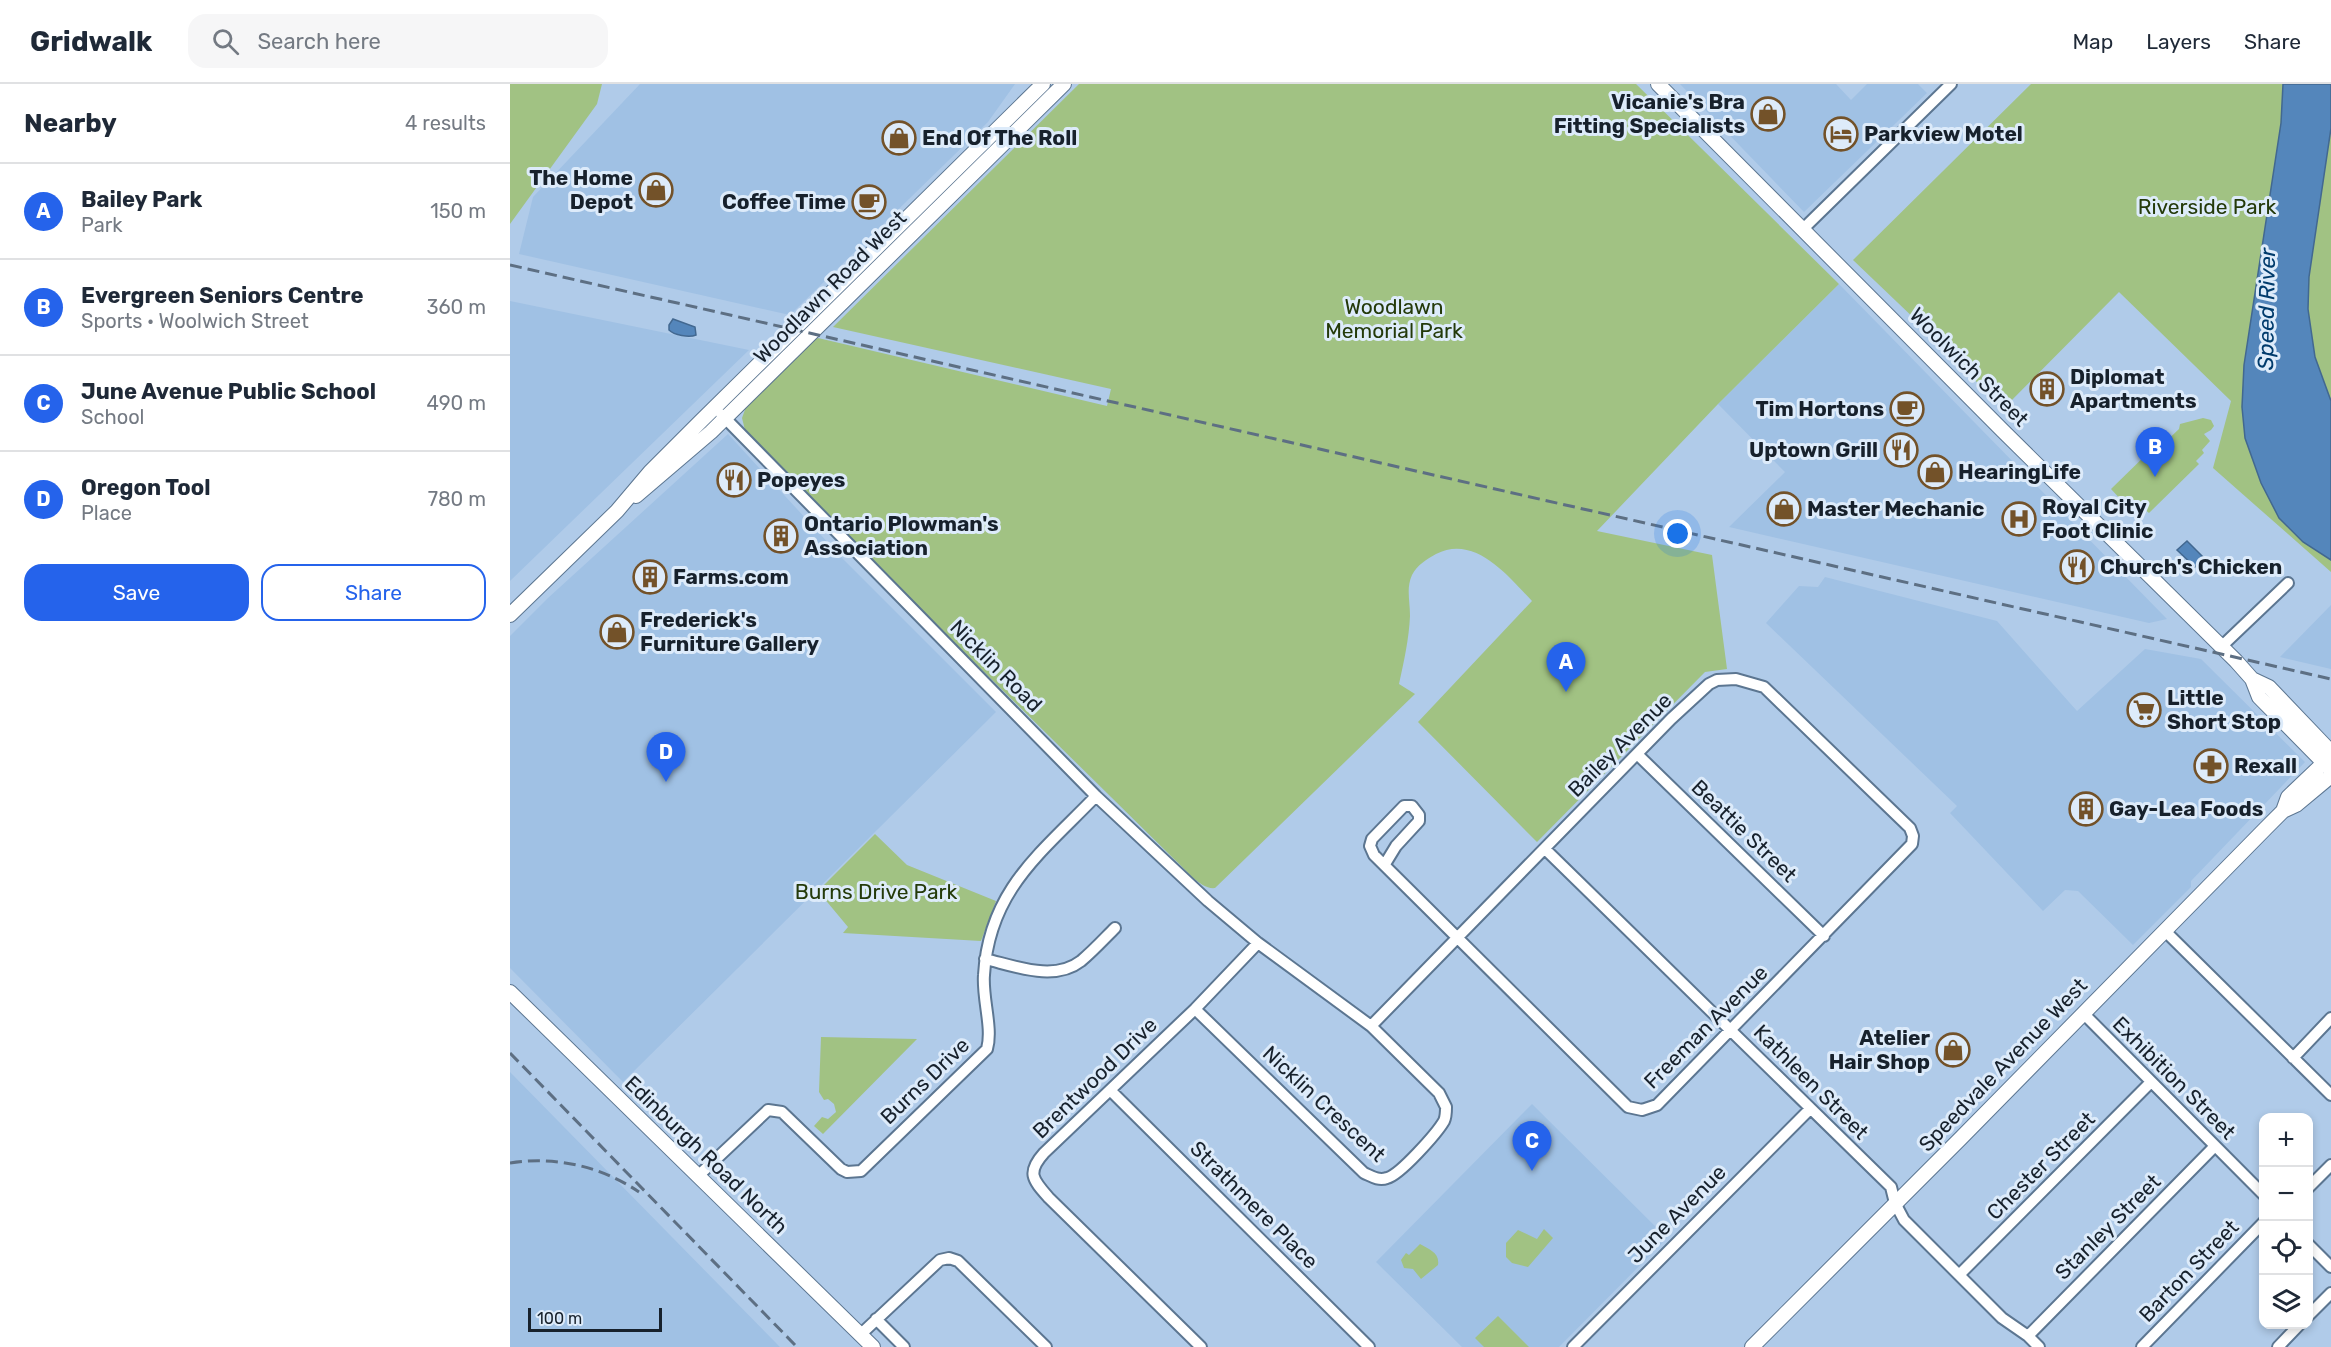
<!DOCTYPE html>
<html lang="en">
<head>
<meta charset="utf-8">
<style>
  :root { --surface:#fff; --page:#f6f6f7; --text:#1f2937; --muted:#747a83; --line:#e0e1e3; --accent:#2563eb }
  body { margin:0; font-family:Rubik,sans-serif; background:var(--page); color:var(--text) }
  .controls { position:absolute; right:18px; bottom:18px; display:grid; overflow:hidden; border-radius:12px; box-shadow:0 3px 9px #0003 }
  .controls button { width:54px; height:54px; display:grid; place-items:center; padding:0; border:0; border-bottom:2px solid var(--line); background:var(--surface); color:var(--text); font:30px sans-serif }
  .scale { position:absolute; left:18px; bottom:15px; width:134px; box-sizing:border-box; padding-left:6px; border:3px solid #17212c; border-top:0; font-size:16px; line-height:21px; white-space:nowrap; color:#17212c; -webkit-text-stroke:4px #ddebfa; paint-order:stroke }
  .you { position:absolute; left:1168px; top:450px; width:21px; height:21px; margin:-15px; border:4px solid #fff; border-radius:50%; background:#1a73e8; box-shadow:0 0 0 9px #1a73e833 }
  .badge { display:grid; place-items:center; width:39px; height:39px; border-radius:50%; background:var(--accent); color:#fff; font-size:20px; font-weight:700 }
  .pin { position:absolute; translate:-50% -50px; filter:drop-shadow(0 2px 3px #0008) }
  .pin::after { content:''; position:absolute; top:32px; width:21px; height:18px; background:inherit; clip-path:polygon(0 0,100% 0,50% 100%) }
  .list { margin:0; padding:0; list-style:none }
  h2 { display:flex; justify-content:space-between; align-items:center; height:78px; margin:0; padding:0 24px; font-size:26px }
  h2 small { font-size:20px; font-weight:400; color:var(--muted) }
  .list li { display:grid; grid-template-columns:39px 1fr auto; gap:18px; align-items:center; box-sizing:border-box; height:96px; padding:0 24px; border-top:2px solid var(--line) }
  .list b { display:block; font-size:22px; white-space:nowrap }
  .list p { margin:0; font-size:20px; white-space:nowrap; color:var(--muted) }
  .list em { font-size:20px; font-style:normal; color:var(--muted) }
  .actions { display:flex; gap:12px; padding:18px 24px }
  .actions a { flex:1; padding:14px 0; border:2px solid var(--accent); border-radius:18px; text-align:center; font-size:21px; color:var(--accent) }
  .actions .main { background:var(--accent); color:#fff }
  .icon { flex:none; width:33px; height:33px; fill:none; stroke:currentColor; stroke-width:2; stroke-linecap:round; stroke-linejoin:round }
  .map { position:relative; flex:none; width:1821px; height:1263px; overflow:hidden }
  header { display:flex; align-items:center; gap:36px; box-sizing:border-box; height:84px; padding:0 30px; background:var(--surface); border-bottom:2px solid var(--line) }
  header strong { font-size:28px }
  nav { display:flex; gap:33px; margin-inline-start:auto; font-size:21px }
  .search { width:420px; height:54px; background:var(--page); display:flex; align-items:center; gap:15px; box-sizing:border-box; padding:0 21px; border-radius:18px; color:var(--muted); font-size:22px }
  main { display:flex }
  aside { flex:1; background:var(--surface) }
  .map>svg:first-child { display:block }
</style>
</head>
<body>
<header>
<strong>Gridwalk</strong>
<div class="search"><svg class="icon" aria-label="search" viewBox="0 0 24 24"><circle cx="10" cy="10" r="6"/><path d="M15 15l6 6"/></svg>Search here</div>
<nav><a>Map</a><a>Layers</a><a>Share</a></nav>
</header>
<main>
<aside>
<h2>Nearby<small>4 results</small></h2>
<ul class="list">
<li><span class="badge">A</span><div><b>Bailey Park</b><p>Park</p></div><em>150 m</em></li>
<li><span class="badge">B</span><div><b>Evergreen Seniors Centre</b><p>Sports · Woolwich Street</p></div><em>360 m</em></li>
<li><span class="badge">C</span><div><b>June Avenue Public School</b><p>School</p></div><em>490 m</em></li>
<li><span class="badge">D</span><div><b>Oregon Tool</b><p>Place</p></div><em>780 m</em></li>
</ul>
<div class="actions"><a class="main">Save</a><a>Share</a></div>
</aside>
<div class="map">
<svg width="1821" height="1263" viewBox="0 0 1821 1263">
  <rect width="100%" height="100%" fill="#b0cbe9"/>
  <!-- built -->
  <path fill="#a0c1e4" d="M130 0H505L478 38 280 231 9 170 23 113Z
    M1170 0H1326L1341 16 1357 0H1408L1417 9 1294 128Z
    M1329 200 1657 535 1639 539 1219 443 1275 388 1208 320Z
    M0 217 239 266 0 497Z
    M218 350 333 475 486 628 113 998 0 884V552L38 514Z
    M1315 493 1487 537 1567 627 1635 565 1691 575 1795 678 1681 797V803L1623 861 1568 807 1555 806 1533 827 1440 729 1447 722 1256 539 1289 502 1308 503Z
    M1821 521V585L1770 573Z
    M0 988 267 1260 270 1263H0Z
    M1022 1020 1157 1154 1049 1263H952L866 1178Z"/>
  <!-- green -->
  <path fill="#a1c283" d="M0 0H92L87 20 0 140Z
    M569 0H1126L1329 200 1208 320 1087 447 1202 471 1217 585 1195 588 1027 758 908 638 1022 517C998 492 965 450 926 470 917 475 907 481 902 491 896 504 900 517 900 532 899 555 894 577 889 600L905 610 705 804C691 806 675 785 665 776L347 463 235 346 232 334 236 323 302 257 308 254 597 322 601 305 323 243Z
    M1521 0H1821V488L1703 384 1721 317 1609 208 1493 325 1409 239 1343 176Z
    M1693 334 1701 336 1704 342 1701 346 1694 350 1700 357 1692 366 1694 369 1686 377 1689 380 1639 429 1633 424 1625 431 1601 405 1644 363 1647 366 1669 345 1670 340Z
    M365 750 397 781 486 817 471 857 333 849 338 843 308 807Z
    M311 953 407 955 313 1050 304 1042 312 1033 318 1035 326 1028 324 1020 318 1015 314 1016 309 1008Z
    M1034 1145 1043 1154 1018 1183 1002 1179 996 1173V1159L1008 1146 1027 1155Z
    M910 1160C919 1165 930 1169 928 1181L911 1195 903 1185 894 1184 891 1176 896 1169 899 1171Z
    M988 1232 1019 1263H974L965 1254Z"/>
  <!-- water -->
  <path fill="#5486bb" stroke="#426890" stroke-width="1.5" d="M1773 0H1821V44L1799 193 1798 225 1805 273 1821 317V476L1793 458 1769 434 1751 399 1735 354 1732 323 1734 281 1771 39Z
    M163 235 185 243 186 251C179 254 164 251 159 246V241Z
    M1677 457 1694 474 1685 483 1667 466Z"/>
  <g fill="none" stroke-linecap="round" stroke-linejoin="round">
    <defs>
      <path id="minor" d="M1293 145 1441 0
        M211 330 586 712 698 817 748 859 861 942 929 1009 936 1023C936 1028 936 1033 934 1037 927 1049 890 1091 877 1094 868 1097 861 1092 854 1089L685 925
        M1711 563 1778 499
        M1127 670 1314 852
        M1035 765 1381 1103 1385 1119 1394 1136 1492 1234 1518 1252 1529 1263
        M1655 847 1821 1011
        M475 875C505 882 544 898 571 877 583 867 594 855 605 844
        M1573 929 1754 1111
        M861 942 1161 635 1199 600 1207 596 1226 595 1254 603 1400 744 1403 752 1402 760 1147 1021 1132 1026 1118 1023 864 771 860 762 862 755 894 722H902L909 731V737L886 762 875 780
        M1783 974 1821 934
        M601 1007 859 1263
        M188 1092 258 1026 272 1028 331 1085 337 1088 351 1087 477 965C483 944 472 914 474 891 479 806 531 769 586 712
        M1798 1104 1821 1081
        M1798 1160 1821 1183
        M1449 1191 1640 999
        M1798 1232 1821 1209
        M366 1235 394 1263
        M350 1251 430 1176 439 1174 448 1177 536 1263
        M1518 1252 1705 1062
        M691 1263 539 1114C523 1096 516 1089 534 1069L685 925 748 859
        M1063 1263 1300 1025
        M1632 1263 1754 1138
        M1768 1263 1790 1240"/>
      <path id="major" d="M1148 0 1493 347 1726 577 1742 595 1749 613 1821 686
        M126 412 201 348 554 0
        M0 531 107 427 140 388 191 337 533 0
        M1742 595 1759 603 1821 668
        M1773 727 1778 713 1820 673
        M0 908 363 1263
        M1242 1263 1450 1055 1756 744 1773 727 1786 721 1821 692"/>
    </defs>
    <!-- minor casing -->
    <use href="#minor" stroke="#5c7691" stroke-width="14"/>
    <!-- major casing -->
    <use href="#major" stroke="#5c7691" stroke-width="16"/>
    <!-- minor -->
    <use href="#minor" stroke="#fff" stroke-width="10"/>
    <!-- major -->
    <use href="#major" stroke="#fff" stroke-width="14"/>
    <!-- rail -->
    <path stroke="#5d6f83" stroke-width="3" stroke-dasharray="12 6" stroke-linecap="butt" d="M0 181 1821 595
      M0 969 287 1263
      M0 1079C45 1072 91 1082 129 1108"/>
  </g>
  <!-- icons -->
  <defs>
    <symbol id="shop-ring" viewBox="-11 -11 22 22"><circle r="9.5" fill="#ddebfa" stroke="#735229" stroke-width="1.5"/><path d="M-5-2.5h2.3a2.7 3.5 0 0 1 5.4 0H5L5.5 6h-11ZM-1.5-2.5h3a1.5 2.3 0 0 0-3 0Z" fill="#735229"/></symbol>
    <symbol id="hotel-ring" viewBox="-11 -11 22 22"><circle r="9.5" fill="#ddebfa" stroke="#735229" stroke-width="1.5"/><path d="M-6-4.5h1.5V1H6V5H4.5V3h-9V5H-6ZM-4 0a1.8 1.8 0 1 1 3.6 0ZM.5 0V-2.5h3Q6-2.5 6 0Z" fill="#735229"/></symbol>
    <symbol id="cafe-ring" viewBox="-11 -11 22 22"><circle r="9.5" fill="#ddebfa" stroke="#735229" stroke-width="1.5"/><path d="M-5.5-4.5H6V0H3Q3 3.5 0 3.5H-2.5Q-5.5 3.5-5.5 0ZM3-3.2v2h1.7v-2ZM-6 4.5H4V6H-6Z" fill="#735229"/></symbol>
    <symbol id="building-ring" viewBox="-11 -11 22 22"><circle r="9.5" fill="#ddebfa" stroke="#735229" stroke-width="1.5"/><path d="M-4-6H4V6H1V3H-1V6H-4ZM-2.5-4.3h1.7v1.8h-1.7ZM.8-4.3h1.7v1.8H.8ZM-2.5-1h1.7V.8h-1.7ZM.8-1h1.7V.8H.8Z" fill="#735229"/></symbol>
    <symbol id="restaurant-ring" viewBox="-11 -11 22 22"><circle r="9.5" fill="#ddebfa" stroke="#735229" stroke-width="1.5"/><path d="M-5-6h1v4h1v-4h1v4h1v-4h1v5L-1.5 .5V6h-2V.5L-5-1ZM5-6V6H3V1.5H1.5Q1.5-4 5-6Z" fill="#735229"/></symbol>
    <symbol id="hospital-ring" viewBox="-11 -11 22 22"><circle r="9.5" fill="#ddebfa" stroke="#735229" stroke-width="1.5"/><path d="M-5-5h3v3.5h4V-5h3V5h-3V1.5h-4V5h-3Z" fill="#735229"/></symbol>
    <symbol id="supermarket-ring" viewBox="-11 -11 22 22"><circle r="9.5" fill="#ddebfa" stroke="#735229" stroke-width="1.5"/><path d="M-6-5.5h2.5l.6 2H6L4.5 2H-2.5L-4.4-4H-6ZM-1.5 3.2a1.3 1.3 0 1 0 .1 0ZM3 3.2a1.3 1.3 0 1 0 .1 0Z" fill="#735229"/></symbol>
    <symbol id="pharmacy-ring" viewBox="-11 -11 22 22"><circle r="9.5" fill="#ddebfa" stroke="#735229" stroke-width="1.5"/><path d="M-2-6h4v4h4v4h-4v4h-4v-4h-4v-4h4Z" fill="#735229"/></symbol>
  </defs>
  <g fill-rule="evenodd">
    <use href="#shop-ring" x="1239" y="11" width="38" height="38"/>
    <use href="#hotel-ring" x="1312" y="31" width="38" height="38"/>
    <use href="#shop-ring" x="370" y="35" width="38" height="38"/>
    <use href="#shop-ring" x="127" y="87" width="38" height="38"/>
    <use href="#cafe-ring" x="340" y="99" width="38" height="38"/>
    <use href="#building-ring" x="1518" y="286" width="38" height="38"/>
    <use href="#cafe-ring" x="1378" y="306" width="38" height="38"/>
    <use href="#restaurant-ring" x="1372" y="347" width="38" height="38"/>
    <use href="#shop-ring" x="1406" y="369" width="38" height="38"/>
    <use href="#restaurant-ring" x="205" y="377" width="38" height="38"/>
    <use href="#shop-ring" x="1255" y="406" width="38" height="38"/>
    <use href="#hospital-ring" x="1490" y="416" width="38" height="38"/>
    <use href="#building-ring" x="252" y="433" width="38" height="38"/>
    <use href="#restaurant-ring" x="1548" y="464" width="38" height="38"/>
    <use href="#building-ring" x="121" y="474" width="38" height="38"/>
    <use href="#shop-ring" x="88" y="529" width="38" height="38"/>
    <use href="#supermarket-ring" x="1615" y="607" width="38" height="38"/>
    <use href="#pharmacy-ring" x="1682" y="663" width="38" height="38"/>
    <use href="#building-ring" x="1557" y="706" width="38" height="38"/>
    <use href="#shop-ring" x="1424" y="947" width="38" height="38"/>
  </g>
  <g text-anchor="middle" stroke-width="6" stroke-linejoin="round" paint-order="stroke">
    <!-- poi labels -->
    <g font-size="21" font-weight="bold" fill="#17212c" stroke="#ddebfa" text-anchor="start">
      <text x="1235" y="25" text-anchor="end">Vicanie's Bra<tspan x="1235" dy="24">Fitting Specialists</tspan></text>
      <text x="1354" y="57">Parkview Motel</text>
      <text x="412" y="61">End Of The Roll</text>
      <text x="123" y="101" text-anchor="end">The Home<tspan x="123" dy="24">Depot</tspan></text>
      <text x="336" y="125" text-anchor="end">Coffee Time</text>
      <text x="1560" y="300">Diplomat<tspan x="1560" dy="24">Apartments</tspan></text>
      <text x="1374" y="332" text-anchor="end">Tim Hortons</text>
      <text x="1368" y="373" text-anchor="end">Uptown Grill</text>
      <text x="1448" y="395">HearingLife</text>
      <text x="247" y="403">Popeyes</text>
      <text x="1532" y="430">Royal City<tspan x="1532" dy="24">Foot Clinic</tspan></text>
      <text x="1297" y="432">Master Mechanic</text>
      <text x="294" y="447">Ontario Plowman's<tspan x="294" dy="24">Association</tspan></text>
      <text x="1590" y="490">Church's Chicken</text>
      <text x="163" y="500">Farms.com</text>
      <text x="130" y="543">Frederick's<tspan x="130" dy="24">Furniture Gallery</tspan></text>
      <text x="1657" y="621">Little<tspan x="1657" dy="24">Short Stop</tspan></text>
      <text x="1724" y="689">Rexall</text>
      <text x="1599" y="732">Gay-Lea Foods</text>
      <text x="1420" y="961" text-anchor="end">Atelier<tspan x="1420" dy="24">Hair Shop</tspan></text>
    </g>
    <!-- park labels -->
    <g font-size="21" fill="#243a0a" stroke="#ddebfa">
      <text x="1697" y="130">Riverside Park</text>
      <text x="884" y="230">Woodlawn<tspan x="884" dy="24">Memorial Park</tspan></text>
      <text x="366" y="815">Burns Drive Park</text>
    </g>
    <!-- street labels -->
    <g font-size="21" fill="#17212c" stroke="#ddebfa">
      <text transform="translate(320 203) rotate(-45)" y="7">Woodlawn Road West</text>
      <text transform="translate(1459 283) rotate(45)" y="7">Woolwich Street</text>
      <text transform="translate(486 582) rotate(45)" y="7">Nicklin Road</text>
      <text transform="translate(1110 661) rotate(-45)" y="7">Bailey Avenue</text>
      <text transform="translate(1234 747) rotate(44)" y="7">Beattie Street</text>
      <text transform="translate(1196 943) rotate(-45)" y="7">Freeman Avenue</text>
      <text transform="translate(1493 981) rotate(-46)" y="7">Speedvale Avenue West</text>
      <text transform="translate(585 994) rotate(-44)" y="7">Brentwood Drive</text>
      <text transform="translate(1664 994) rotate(45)" y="7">Exhibition Street</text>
      <text transform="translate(415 997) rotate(-44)" y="7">Burns Drive</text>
      <text transform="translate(1301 998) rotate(45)" y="7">Kathleen Street</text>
      <text transform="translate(814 1020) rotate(43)" y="7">Nicklin Crescent</text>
      <text transform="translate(196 1071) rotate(44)" y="7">Edinburgh Road North</text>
      <text transform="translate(1531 1082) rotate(-45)" y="7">Chester Street</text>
      <text transform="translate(744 1121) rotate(45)" y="7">Strathmere Place</text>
      <text transform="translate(1167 1130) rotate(-45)" y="7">June Avenue</text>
      <text transform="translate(1598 1143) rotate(-45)" y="7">Stanley Street</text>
      <text transform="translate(1679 1187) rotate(-46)" y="7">Barton Street</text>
    </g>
    <!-- water labels -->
    <g font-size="22" font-style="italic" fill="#003b6c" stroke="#ddebfa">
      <text transform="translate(1756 225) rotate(-89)" y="8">Speed River</text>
    </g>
  </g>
</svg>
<div class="controls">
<button>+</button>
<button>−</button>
<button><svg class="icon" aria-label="locate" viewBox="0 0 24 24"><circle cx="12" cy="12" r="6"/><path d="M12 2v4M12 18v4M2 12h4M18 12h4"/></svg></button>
<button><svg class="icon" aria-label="layers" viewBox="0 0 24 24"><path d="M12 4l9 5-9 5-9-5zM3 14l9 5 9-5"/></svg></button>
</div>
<div class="scale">100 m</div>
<div class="you"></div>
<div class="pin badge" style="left:1056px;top:608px">A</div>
<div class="pin badge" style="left:1645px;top:393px">B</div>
<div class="pin badge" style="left:1022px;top:1087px">C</div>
<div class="pin badge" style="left:156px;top:698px">D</div>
</div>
</main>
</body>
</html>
